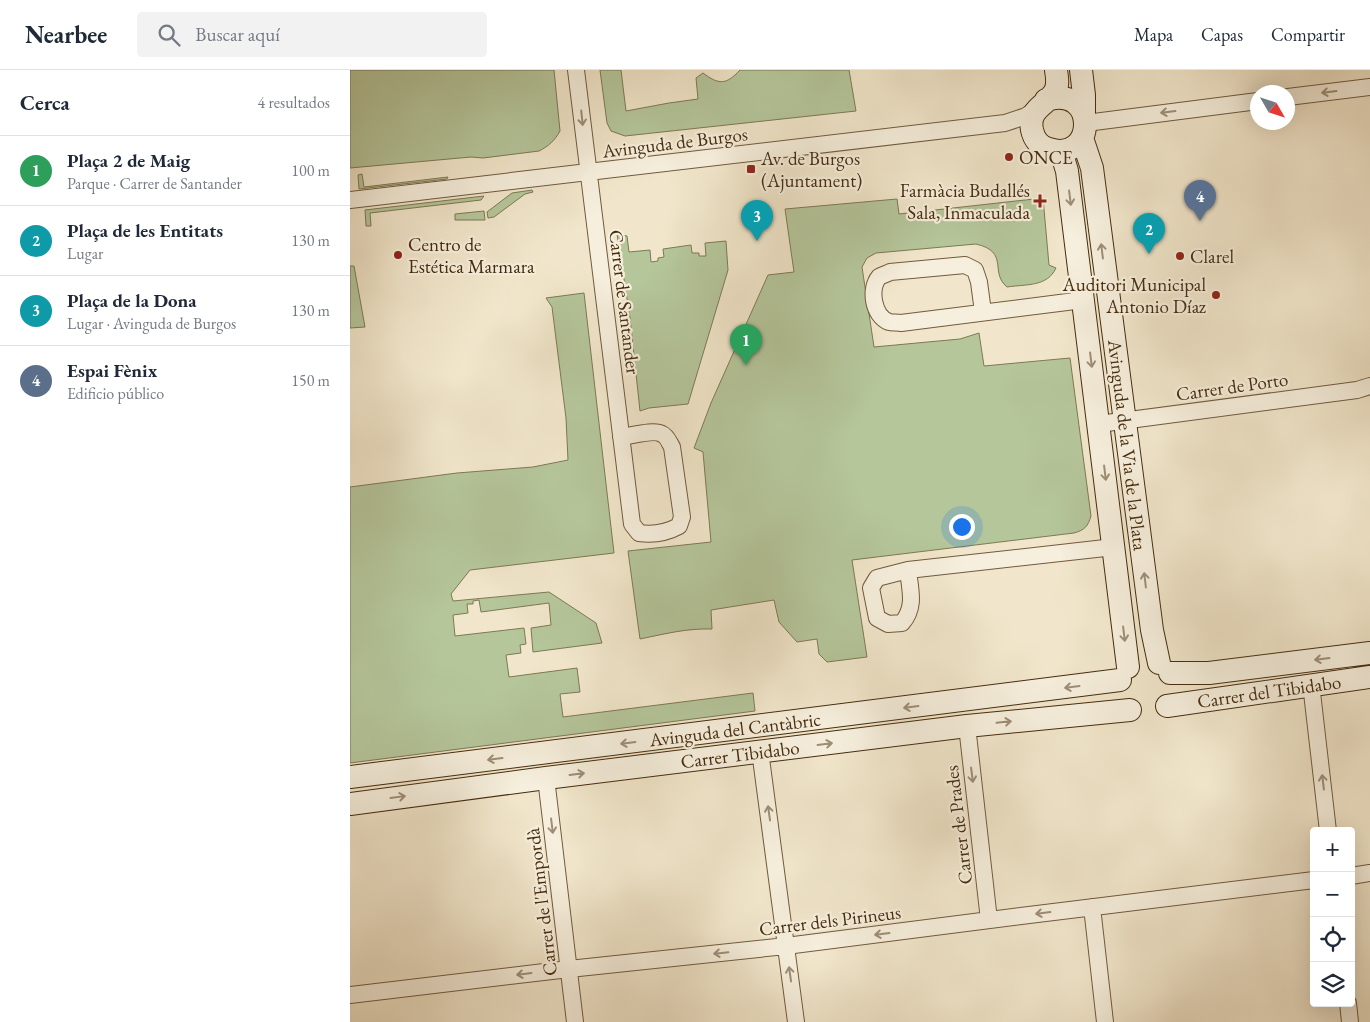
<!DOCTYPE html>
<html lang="es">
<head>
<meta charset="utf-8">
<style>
  :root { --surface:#fff; --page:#f2f2f3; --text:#1f2937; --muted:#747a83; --line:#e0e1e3; --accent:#7c3aed }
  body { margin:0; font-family:"EB Garamond",serif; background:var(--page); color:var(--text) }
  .controls { position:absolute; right:15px; bottom:15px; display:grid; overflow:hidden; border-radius:5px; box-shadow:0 5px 20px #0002 }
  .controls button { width:45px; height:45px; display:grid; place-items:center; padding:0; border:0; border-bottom:1px solid var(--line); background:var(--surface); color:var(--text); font:25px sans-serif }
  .compass { position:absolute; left:900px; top:15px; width:45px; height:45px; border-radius:50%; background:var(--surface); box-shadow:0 5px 20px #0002; rotate:129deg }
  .you { position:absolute; left:611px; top:456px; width:18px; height:18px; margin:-12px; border:4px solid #fff; border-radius:50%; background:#1a73e8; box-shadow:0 0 0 8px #1a73e833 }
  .badge { display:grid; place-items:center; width:32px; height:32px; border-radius:50%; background:var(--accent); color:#fff; font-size:16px; font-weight:700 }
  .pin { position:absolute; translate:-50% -41px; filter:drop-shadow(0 1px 2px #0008) }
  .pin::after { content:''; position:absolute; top:26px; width:18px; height:15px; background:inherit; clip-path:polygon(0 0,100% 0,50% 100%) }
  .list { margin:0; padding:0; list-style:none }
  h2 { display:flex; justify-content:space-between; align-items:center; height:65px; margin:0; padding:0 20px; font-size:21px }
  h2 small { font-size:16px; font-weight:400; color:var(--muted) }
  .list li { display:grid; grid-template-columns:32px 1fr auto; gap:15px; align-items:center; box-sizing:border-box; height:70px; padding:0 20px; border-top:1px solid var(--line) }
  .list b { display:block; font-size:19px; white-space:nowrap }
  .list p { margin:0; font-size:16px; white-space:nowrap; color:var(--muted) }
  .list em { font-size:16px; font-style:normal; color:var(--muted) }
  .icon { flex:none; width:28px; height:28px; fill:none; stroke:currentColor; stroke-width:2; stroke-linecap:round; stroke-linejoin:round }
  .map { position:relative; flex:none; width:1020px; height:952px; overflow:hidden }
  header { display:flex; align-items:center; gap:30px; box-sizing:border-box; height:70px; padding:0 25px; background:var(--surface); border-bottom:1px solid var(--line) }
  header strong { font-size:24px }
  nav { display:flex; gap:28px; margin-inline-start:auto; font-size:18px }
  .search { width:350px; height:45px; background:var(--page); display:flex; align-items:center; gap:12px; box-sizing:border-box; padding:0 18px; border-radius:5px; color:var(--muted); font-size:19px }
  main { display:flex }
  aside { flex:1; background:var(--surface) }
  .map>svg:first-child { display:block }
</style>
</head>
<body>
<header>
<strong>Nearbee</strong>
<div class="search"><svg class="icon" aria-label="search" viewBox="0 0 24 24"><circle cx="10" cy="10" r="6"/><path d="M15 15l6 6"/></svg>Buscar aquí</div>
<nav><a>Mapa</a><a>Capas</a><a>Compartir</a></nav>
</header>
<main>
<aside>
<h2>Cerca<small>4 resultados</small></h2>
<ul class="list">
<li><span class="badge" style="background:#2e9e5b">1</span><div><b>Plaça 2 de Maig</b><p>Parque · Carrer de Santander</p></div><em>100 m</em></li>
<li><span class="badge" style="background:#0f9aa8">2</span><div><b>Plaça de les Entitats</b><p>Lugar</p></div><em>130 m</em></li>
<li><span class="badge" style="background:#0f9aa8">3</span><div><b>Plaça de la Dona</b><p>Lugar · Avinguda de Burgos</p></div><em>130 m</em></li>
<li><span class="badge" style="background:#5c6f8a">4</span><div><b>Espai Fènix</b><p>Edificio público</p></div><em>150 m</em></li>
</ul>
</aside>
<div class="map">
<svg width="1020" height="952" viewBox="0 0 1020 952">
  <rect width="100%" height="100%" fill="#f1e6cb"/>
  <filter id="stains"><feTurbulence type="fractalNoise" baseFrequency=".004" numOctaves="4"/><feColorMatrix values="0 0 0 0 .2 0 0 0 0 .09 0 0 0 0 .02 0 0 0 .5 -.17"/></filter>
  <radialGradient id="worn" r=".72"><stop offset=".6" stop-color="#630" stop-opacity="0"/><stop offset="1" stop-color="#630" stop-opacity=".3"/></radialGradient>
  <!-- green -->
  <path fill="#b5c69b" stroke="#7e7954" d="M0 0H204L210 61C205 70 199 76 189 81L133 88 121 87 0 98Z
    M250 0H271L276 41 319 33 348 29 346 8 353 3C369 15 376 15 390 0H499L506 41 275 66 261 61 257 53Z
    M12 104 14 117 98 107 97 109 9 119 8 105Z
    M182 120 183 122 175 124 144 147 138 148 137 142 162 123Z
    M134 126 131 130 20 143 21 156H16L15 140Z
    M693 128 699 195 706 198C697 217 677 214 657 217 639 202 660 182 626 174L526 183 517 188 512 197 524 277 610 269 629 263 634 296 720 288 741 446C738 456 735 460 724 463L502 490 517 587 477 592 469 584 467 569 447 572 429 552 424 530 361 540 362 559C338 558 314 564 290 569L278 481 361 472 353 382 344 378 361 333 418 205 444 202 435 139 547 129 549 144Z
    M134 141 135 150H105V144Z
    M267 164 277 166 279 182 300 180 301 192 308 191V188L314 187 313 179 341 175 342 183H349V186H356L355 173 376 171 378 200 338 334 299 338 290 341 280 248Z
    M0 196H4L15 257 0 258Z
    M234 223 264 483 120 500 101 524 103 531 199 522 246 553 252 573 183 582 181 558 201 555 199 533 131 542 129 530 123 531V534H117L118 543 103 545 105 566 174 558 176 574 170 575 171 583 156 585 159 607 227 598 230 622 210 624 213 647 403 623 405 641 0 693V417L107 403 183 397 218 390 216 348 202 237 196 228Z"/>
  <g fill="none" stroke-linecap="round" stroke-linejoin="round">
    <defs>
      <path id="street" d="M226 0 282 454 289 463C303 465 316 463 329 456L332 447 322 377C319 372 317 366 312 364 304 359 281 366 271 367
        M938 27 1020 17
        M736 53 908 31
        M0 130 655 53 676 46 685 40
        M633 242 629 212 625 200 615 195 540 202C537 204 532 205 529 207 519 219 523 246 539 252 542 253 547 252 551 253L733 230
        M749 354 1007 320 1020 316
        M558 500C560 520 566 537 552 553L538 554 527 548 521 518 527 508 558 500 764 477
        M961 614 978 761
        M617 656 639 850
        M410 681 446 952
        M196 708 225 952
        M1001 806 1020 803
        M742 837 755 952
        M0 925 219 899 436 876 671 846 964 810
        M998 933 1000 952"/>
      <path id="secondary" d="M731 0 734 25V44
        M696 30C749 14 746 94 699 79 690 77 684 69 682 60 678 39 695 36 704 23 709 16 707 7 706 0
        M732 68 742 98 802 560 809 593
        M709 82 714 91 717 101 778 597
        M820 603H859L1020 583
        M817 636 1020 607
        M0 707 770 610
        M0 734 196 708 617 656 780 640"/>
    </defs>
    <!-- street casing -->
    <use href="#street" stroke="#715a3d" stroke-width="18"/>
    <!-- secondary casing -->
    <use href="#secondary" stroke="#462c0e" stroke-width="24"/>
    <!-- street -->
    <use href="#street" stroke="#f6efdd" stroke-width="16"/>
    <!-- secondary -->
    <use href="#secondary" stroke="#f6efdd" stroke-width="22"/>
  </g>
  <!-- one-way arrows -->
  <defs><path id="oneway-shaft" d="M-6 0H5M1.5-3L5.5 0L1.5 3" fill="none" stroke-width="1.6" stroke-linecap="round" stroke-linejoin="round" transform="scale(1.25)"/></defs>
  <g stroke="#9e8e76">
    <use href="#oneway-shaft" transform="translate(979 22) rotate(173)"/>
    <use href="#oneway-shaft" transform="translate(818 42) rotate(173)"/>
    <use href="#oneway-shaft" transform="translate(232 48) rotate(84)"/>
    <use href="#oneway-shaft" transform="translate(720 128) rotate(83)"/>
    <use href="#oneway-shaft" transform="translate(752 181) rotate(-97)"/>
    <use href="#oneway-shaft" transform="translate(741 290) rotate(83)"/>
    <use href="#oneway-shaft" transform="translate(755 403) rotate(83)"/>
    <use href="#oneway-shaft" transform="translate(795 510) rotate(-97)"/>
    <use href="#oneway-shaft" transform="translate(774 564) rotate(83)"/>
    <use href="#oneway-shaft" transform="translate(972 589) rotate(173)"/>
    <use href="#oneway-shaft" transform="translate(722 617) rotate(173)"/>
    <use href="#oneway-shaft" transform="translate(561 637) rotate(173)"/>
    <use href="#oneway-shaft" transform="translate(654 652) rotate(-6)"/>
    <use href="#oneway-shaft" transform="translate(278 673) rotate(173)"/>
    <use href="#oneway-shaft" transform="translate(475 674) rotate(-7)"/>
    <use href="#oneway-shaft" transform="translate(145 689) rotate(173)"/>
    <use href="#oneway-shaft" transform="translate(227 704) rotate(-7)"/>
    <use href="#oneway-shaft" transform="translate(622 705) rotate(83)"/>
    <use href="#oneway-shaft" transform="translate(973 712) rotate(-97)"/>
    <use href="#oneway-shaft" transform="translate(48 727) rotate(-8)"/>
    <use href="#oneway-shaft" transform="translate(419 743) rotate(-98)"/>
    <use href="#oneway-shaft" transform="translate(202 756) rotate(83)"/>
    <use href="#oneway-shaft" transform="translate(693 843) rotate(173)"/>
    <use href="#oneway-shaft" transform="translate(532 864) rotate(173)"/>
    <use href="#oneway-shaft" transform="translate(371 883) rotate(174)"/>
    <use href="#oneway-shaft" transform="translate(174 904) rotate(173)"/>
    <use href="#oneway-shaft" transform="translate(440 904) rotate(-98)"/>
  </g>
  <!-- markers -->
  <g fill="#8f2418" stroke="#f6efdd" stroke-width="2">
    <circle cx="659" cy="87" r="5"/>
    <rect x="396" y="94" width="10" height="10" rx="2.5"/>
    <path d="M687.5 123.5h5v5h5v5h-5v5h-5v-5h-5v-5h5z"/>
    <circle cx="48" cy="185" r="5"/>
    <circle cx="830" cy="186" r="5"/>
    <circle cx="866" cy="225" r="5"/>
  </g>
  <g text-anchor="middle" stroke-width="4.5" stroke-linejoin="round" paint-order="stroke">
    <!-- street labels -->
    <g font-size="19" fill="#462c0e" stroke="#f6efdd">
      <text transform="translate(325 72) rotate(-7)" y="7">Avinguda de Burgos</text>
      <text transform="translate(275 232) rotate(83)" y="7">Carrer de Santander</text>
      <text transform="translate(882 316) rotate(-8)" y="7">Carrer de Porto</text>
      <text transform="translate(778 375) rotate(83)" y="7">Avinguda de la Via de la Plata</text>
      <text transform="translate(919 621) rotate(-8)" y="7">Carrer del Tibidabo</text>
      <text transform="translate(385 659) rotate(-7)" y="7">Avinguda del Cantàbric</text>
      <text transform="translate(390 684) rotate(-7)" y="7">Carrer Tibidabo</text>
      <text transform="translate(608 755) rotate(-97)" y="7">Carrer de Prades</text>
      <text transform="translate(191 832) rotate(-97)" y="7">Carrer de l'Empordà</text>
      <text transform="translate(480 850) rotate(-7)" y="7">Carrer dels Pirineus</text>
    </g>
    <!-- poi labels -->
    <g font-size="19" fill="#462c0e" stroke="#f6efdd" text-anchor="start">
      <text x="669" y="94">ONCE</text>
      <text x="411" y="95">Av. de Burgos<tspan x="411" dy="22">(Ajuntament)</tspan></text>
      <text x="680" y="127" text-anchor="end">Farmàcia Budallés<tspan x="680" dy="22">Sala, Inmaculada</tspan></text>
      <text x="58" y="181">Centro de<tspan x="58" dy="22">Estética Marmara</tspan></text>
      <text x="840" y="193">Clarel</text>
      <text x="856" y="221" text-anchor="end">Auditori Municipal<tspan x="856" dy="22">Antonio Díaz</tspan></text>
    </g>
  </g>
  <rect width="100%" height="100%" filter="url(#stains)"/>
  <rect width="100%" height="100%" fill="url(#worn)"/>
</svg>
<div class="controls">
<button>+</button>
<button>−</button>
<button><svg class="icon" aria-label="locate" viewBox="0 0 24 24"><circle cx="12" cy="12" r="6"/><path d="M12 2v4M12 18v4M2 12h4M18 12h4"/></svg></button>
<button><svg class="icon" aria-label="layers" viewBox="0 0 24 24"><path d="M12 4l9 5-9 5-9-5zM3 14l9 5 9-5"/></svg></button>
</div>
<svg class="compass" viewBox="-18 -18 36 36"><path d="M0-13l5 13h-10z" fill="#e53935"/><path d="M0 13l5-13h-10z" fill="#747a83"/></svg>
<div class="you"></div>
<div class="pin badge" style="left:396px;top:295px;background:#2e9e5b">1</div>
<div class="pin badge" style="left:799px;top:184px;background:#0f9aa8">2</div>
<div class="pin badge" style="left:407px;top:171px;background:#0f9aa8">3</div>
<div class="pin badge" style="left:850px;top:151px;background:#5c6f8a">4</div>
</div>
</main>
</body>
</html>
